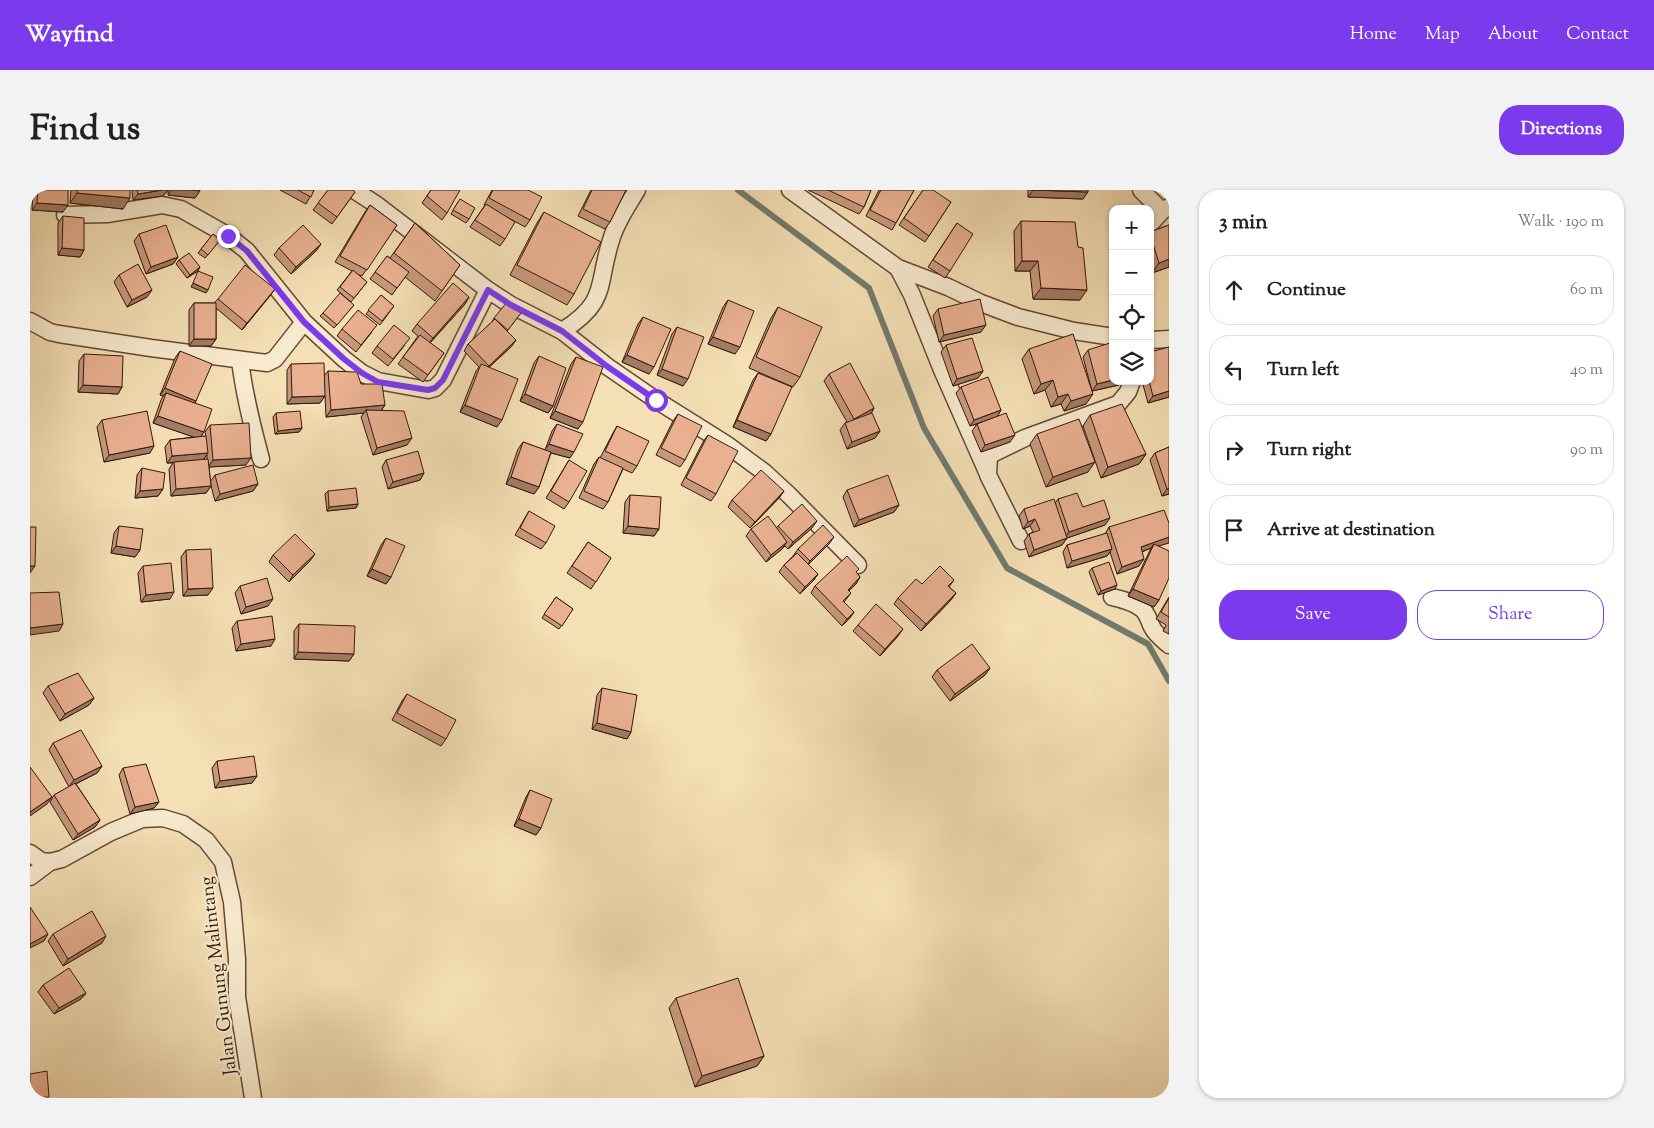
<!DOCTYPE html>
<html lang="en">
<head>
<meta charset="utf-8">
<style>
  :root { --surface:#fff; --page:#f2f2f2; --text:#222; --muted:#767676; --line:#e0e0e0; --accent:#7c3aed }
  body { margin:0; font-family:"Sorts Mill Goudy",serif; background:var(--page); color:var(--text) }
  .controls { position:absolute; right:15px; top:15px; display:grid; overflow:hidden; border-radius:10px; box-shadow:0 1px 4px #0004 }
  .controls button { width:45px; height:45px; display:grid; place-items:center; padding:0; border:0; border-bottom:1px solid var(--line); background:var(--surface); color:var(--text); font:25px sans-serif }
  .stop { position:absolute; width:15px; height:15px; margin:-11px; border:4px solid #7c3aed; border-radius:50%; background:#fff }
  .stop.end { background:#7c3aed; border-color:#fff; box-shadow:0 1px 5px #0008 }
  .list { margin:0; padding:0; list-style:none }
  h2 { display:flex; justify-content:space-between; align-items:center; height:65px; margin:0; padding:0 20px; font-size:21px }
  h2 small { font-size:16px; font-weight:400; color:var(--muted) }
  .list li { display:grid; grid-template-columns:32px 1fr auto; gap:15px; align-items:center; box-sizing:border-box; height:70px; margin:0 10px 10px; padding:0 10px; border:1px solid var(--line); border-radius:20px }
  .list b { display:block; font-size:19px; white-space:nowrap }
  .list em { font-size:16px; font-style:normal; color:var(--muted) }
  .actions { display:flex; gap:10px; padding:15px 20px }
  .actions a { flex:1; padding:11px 0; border:1px solid var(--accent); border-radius:20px; text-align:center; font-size:18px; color:var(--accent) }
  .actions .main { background:var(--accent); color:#fff }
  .icon { flex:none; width:28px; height:28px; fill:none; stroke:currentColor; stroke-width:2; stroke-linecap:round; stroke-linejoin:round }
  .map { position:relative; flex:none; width:1139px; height:908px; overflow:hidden; border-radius:20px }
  header { display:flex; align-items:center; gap:30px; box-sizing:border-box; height:70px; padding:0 25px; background:var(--accent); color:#fff }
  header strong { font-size:24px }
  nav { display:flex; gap:28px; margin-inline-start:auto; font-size:18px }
  .intro { display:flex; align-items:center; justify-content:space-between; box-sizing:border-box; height:120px; padding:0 30px }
  h1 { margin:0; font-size:35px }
  .button { padding:12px 22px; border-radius:20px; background:var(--accent); color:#fff; font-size:18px; font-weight:700 }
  main { display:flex; gap:30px; padding:0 30px }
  aside { flex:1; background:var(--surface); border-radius:20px; box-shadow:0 1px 4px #0004 }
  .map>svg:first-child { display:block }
</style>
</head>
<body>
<header>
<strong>Wayfind</strong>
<nav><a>Home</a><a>Map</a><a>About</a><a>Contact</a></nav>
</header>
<div class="intro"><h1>Find us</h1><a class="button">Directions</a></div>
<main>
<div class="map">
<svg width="1139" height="908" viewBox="0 0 1139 908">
  <rect width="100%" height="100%" fill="#f5dfb5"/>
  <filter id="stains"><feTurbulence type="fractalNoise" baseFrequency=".004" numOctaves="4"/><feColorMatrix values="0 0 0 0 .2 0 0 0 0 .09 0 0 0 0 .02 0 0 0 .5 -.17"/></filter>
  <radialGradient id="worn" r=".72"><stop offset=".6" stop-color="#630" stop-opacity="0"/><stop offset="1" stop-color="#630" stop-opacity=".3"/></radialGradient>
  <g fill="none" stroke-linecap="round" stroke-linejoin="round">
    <!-- stream -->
    <path stroke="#717b6d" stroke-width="6" d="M708 0 839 98 894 238 977 378 1118 454 1139 491"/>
    <defs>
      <path id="street" d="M324 0 347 15 458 100 481 115 532 141 578 177 626 210 696 254 734 282 759 305 828 375
        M760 0 868 78 918 97 951 113 988 127 1044 141 1083 147
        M1111 0 1132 21 1139 17
        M35 25 77 24 132 15 151 19 197 45 217 61 274 132 314 169 332 183 348 191 398 200 405 198 413 190 458 100
        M1120 34 1132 21
        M868 78 882 105 912 180 957 282
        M0 131 20 142 29 144 121 158 237 173 245 169 274 132
        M532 141C580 111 566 94 582 47 587 31 598 15 607 0
        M1120 150 1139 149
        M210 170C214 204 222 236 231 269
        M991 351 958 285 959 267 962 264 995 248 1088 214 1098 202 1102 191
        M1082 407C1091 409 1105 413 1112 419 1118 424 1119 431 1122 437 1126 445 1133 450 1139 455
        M0 663 11 671 20 672 32 669 81 642 112 629 133 628 153 634 176 650 193 672 202 712 207 769V807L223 908
        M0 687 20 672"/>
    </defs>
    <!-- street casing -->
    <use href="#street" stroke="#624a34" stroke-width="19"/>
    <!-- street -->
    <use href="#street" stroke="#f8eacf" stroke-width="16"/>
  </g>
  <!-- wall -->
  <path fill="#c8987e" stroke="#311909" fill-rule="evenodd" d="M3 0H38L33 22 2 20Z
    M41 0H100L93 19 40 13Z
    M102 0H138L133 6 103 10Z
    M138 0H170L165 8 138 5Z
    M250 0H284L276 14Z
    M298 0 325 2 302 34 283 20Z
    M401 0 417 23 412 30 392 13Z
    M462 0H498L500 30 495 37 473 25 475 49 470 56 440 37 455 15H454Z
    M561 0H596L580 32 575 39 548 26Z
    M778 0H841L834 17 829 24Z
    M849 0H884L866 33 862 40 836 26Z
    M893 0 921 12 895 52 869 35Z
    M998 0H1058L1053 9 998 7Z
    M428 12 439 29 436 33 421 24Z
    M340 15 367 35 332 86 327 84 337 92 321 112 307 100 322 81 305 72 335 22Z
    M514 22 544 104 537 115 480 85 507 33Z
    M33 26 54 60 50 67 28 65V33Z
    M991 31 1050 110 1003 109 1000 81H985L984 41Z
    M385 33 430 75 405 111 375 87 362 105 340 89 357 66 360 68Z
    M927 33 920 81 915 88 898 77Z
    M1139 35V77L1122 83 1120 77V42Z
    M109 44 148 67 143 74 116 84 104 51Z
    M183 44 190 50 175 68 168 63Z
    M291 54 286 61 261 84 244 65 249 58Z
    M149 70 168 81 157 88 146 74Z
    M89 85 117 107 97 117 84 92Z
    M245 99 212 140 186 118V149L181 156H159V120L164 113H184L188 109Z
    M351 105 364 116 350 135 336 124Z
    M439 107 435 114 400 153 414 163 393 192 368 174 388 146 382 141 387 134Z
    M698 110 705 164 678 154 693 117Z
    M324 115 304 138 290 126 293 123Z
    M748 117 770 187 763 197 719 178 741 128Z
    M908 119 951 142 909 152 903 126Z
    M491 123 477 141 486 150 481 157 459 177 467 237 430 222 446 181 449 177 434 161 438 154 462 132 464 128Z
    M613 127 619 184 592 172 608 134Z
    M647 137 653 196 627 185 642 144Z
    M312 139 342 142 326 162 307 146Z
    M375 155 358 176 342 163 347 156Z
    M916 155 953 181 948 188 923 196 911 162Z
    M999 159 1056 214 1034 221 1031 214 1021 217 1015 200 1004 204 992 169Z
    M1058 160 1089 195 1062 201 1053 167Z
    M150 161 166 211 165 213 174 242 171 247 176 246 175 242 180 235 216 275 179 277 181 296 176 303 141 306 139 279 143 273H137L135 257 140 250 164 247 123 233 131 210 133 206 130 205 145 168ZM177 265V269L173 270Z
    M54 164 92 197 88 204 48 202 49 171Z
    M509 166 523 216 518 223 490 211 504 173Z
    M546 167 548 239 520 228 541 174Z
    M261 174 294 186 298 181 331 194 355 215 351 221 377 255 343 265 331 227 334 223 296 227 295 206 290 213 257 214V180Z
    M728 183 741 244 736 251 703 237 723 190Z
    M799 184 844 218 841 224 850 241 845 248 817 259 810 240 815 233 817 232 794 191Z
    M1112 191H1120L1139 207 1118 213Z
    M931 197 971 220 967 227 980 252 951 262 942 241 947 234 953 232 940 236 926 203Z
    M246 223 272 238 269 242 245 244 243 227Z
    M648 224 655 270 650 277 626 265 643 231Z
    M1060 225 1116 264 1109 274 1071 288 1053 236Z
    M72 230 120 263 74 272 67 237Z
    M527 234 540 268 521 263 509 297 504 304 476 294 488 259 493 252 515 260 522 241Z
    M587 236 607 276 602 283 593 279 578 312 573 319 549 308 564 274 569 267 570 268 583 243Z
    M1007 244 1058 282 1016 297 1000 254Z
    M678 245 686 304 681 311 651 295 673 252Z
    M1139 257V304L1132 306 1120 270 1125 263Z
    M356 270 394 283 390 290 358 299 352 277Z
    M539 270V312L534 319 516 308Z
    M112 278 133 299 128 306 105 308 107 285Z
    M185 285 228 294 223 301 185 311 180 292Z
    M817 300 869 315 864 322 824 337 813 307Z
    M298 301 328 314 326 318 297 321 295 304Z
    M754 301 749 308 720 338 698 317 702 310Z
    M600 305 629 339 624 346 593 343 595 312Z
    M1028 309 1053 317 1075 335 1037 348 1032 355 999 367 994 351 999 344 1003 342 1000 336 993 339 989 326 994 319 1025 313Z
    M499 321 516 353 511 359 485 345Z
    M1139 333V352L1128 356 1129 410 1124 417 1098 406 1121 358 1112 362 1109 376 1087 384 1080 362 1077 366 1037 378 1033 362 1037 355 1075 344 1079 337Z
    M89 336 110 360 105 367 81 363 84 343Z
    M748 336 782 338 758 359 755 356 752 359 736 372 716 346 721 339 746 338Z
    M356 348 361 387 356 394 337 386 351 355Z
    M558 352 581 368 561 399 537 383Z
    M799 354 778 374 788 384 783 391 770 404 749 382 754 375 763 366 768 359Z
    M156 360 178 405 153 406 151 367Z
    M243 365 280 371 259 392 239 372Z
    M113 376 140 409 111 412 108 383Z
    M1062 378 1085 399 1068 405 1059 382Z
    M827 383 830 387 826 394 819 401 821 403 814 412 824 422 819 429 812 436 781 403 785 396Z
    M924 390 919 397 926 403 921 410 891 441 864 414 868 408 892 394Z
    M210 396 238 416 211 424 205 403Z
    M526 407 543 419 529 439 512 428Z
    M1139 407V444L1133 441 1136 435 1126 429Z
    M207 431 241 456 206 461 202 438Z
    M269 434 324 464 319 471 264 469V441Z
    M828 435 868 446 850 466 823 441Z
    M960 478 955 485 920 511 902 487 907 480Z
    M18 496 64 508 59 515 30 531 13 503Z
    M572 498 601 542 597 549 562 539 567 505Z
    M377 504 416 549 411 556 362 530 372 511Z
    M23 553 72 576 67 583 46 594 70 630 65 637 43 650 20 612 24 605 39 597 19 560Z
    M187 571 227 586 222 593 185 598 182 578Z
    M93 578 129 612 124 618 100 624 89 585Z
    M500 600 511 638 506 645 484 636 496 607Z
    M23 744 72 753 33 776 18 751Z
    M13 795 56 803 51 809 24 824 8 802Z
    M646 808 734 866 727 876 665 897 639 818Z"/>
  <!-- shaded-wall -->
  <path fill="#a37c66" stroke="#311909" d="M132 0H138L133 6 103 10 108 4Z
    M141 0H160L170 1 165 8 138 5Z
    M1003 0 1058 2 1053 9 998 7Z
    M47 3 100 8 93 19 40 13Z
    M7 13 38 15 33 22 2 20Z
    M291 54 286 61 261 84 266 77Z
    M32 58 54 60 50 67 28 65Z
    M148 67 143 74 116 84 121 77Z
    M1139 69V77L1122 83 1129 73Z
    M992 71H1008L1000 81H985Z
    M170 77 168 81 157 88 160 85Z
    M163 93 178 100 176 103 161 97Z
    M1011 98 1057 100 1050 110 1003 109Z
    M245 99 240 106 212 140 217 133Z
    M122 100 117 107 97 117 102 110Z
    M439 107 435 114 398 155 403 148Z
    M956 135 951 142 909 152 914 145Z
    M683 147 710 157 705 164 678 154Z
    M164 149H186L181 156H159Z
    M486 150 481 157 454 182 459 176Z
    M597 165 624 177 619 184 592 172Z
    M632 179 658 189 653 196 627 185Z
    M953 181 948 188 923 196 927 189Z
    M1023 190 1015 200 1004 204 1011 194Z
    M1083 190V191H1091L1089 195 1062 201 1067 194Z
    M53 195 92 197 88 204 48 202Z
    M135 198 166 211 161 218 136 203 133 206 130 205Z
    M1139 201V207L1118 213 1123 206Z
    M495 204 523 216 518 223 490 211Z
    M1038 204 1031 214 1021 217 1028 207Z
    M1063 204 1056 214 1034 221 1041 211Z
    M295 206 290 213 257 214 262 207Z
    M355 215 350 222 336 220 334 223 296 227 301 220Z
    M435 215 472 230 467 237 430 222Z
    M844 218 840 225 819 236 824 229Z
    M971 220 967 227 940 236 944 230Z
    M525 221 553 232 548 239 520 228Z
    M128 226 174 242 169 249 123 233Z
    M707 230 741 244 736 251 703 237Z
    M272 238 269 242 245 244 248 241Z
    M850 241 845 248 817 259 822 252Z
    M985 245 980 252 951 262 955 255Z
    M382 248 377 255 343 265 347 258Z
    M519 254 544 262 540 268 514 261Z
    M124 256 120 263 74 272 79 265Z
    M178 263 173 270 137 273 142 266Z
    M1116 264 1109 274 1071 288 1078 277Z
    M221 268 216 275 178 277 183 270Z
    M1065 272 1058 282 1016 297 1023 287Z
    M394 283 390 290 358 299 363 292Z
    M481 287 509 297 504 304 476 294Z
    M228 294 223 301 185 311 190 304Z
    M181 296 176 303 141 306 146 299Z
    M1139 298V304L1132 306 1137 299Z
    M133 299 128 306 105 308 110 301Z
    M754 301 749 308 720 338 725 332Z
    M328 314 326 318 297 321 299 317Z
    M869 315 864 322 824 337 829 330Z
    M1080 328 1075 335 1034 349 1039 342Z
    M1005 329 1000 336 993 339 998 332Z
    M787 331 782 338 758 359 763 352Z
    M598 336 629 339 624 346 593 343Z
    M804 347 799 354 775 378 780 371Z
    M1139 347V353L1122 358 1124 354 1121 358 1106 364 1111 357Z
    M1037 348 1032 355 999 367 1004 360Z
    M757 352 752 359 736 372 741 365Z
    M86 356 110 360 105 367 81 363Z
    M1082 359 1077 366 1037 378 1042 371Z
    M285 364 280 371 259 392 263 385Z
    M1114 369 1109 376 1087 384 1092 377Z
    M0 376H5L0 383Z
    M342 379 361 387 356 394 337 386Z
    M788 384 783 391 770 404 775 397Z
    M830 387 826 394 813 406 818 400Z
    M1087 395 1085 399 1068 405 1071 401Z
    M183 398 178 405 153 406 158 399Z
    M1103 399 1129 410 1124 417 1098 406Z
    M144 402 140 409 111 412 116 405Z
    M926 403 921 410 891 441 896 434Z
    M243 409 238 416 211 424 216 417Z
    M824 422 819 429 812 436 817 429Z
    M33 434 29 441 0 445V438Z
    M873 439 868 446 850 466 855 459Z
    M245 449 241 456 206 461 211 454Z
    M268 462 324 464 319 471 264 469Z
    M960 478 955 485 920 511 925 504Z
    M64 508 59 515 30 531 35 524Z
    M567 533 601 542 597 549 562 539Z
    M72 576 67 583 39 597 44 590Z
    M227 586 222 593 185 598 190 591Z
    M22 607 17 614 0 626V622Z
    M129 612 124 618 100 624 105 617Z
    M489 629 511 638 506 645 484 636Z
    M70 630 65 637 43 650 48 644Z
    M18 744 14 751 0 758V754Z
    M76 746 72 753 33 776 38 769Z
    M56 803 51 809 24 824 29 818Z
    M734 866 727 876 665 897 672 886Z"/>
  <!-- building -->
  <path fill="#e9b192" stroke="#311909" d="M8 0H38V15L7 13Z
    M47 0H100V8L47 3Z
    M107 0H132L108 4Z
    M268 0H284L281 7Z
    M298 0H323L325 2 307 27 288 13Z
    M401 0H430L417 23 397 6Z
    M463 0H498L512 7 500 30 459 8Z
    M562 0H596L580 32 553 19Z
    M798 0H841L834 17Z
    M851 0H884L866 33 840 20Z
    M893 0H903L921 12 899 46 874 28Z
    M1003 0H1058V2Z
    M430 9 445 18 439 29 423 20Z
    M456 14 485 32 475 49 445 30Z
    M340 15 367 35 337 80 310 66Z
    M514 22 571 52 544 104 487 75Z
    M33 26 54 28V60L32 58Z
    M991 31 1045 32 1048 57 1053 58 1057 100 1011 98 1008 71H992Z
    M385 33 430 75 412 101 364 63Z
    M927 33 943 44 920 81 903 70Z
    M136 35 148 67 121 77 109 44Z
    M273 35 291 54 266 77 249 58Z
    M1139 35V69L1129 73 1120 44V42Z
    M183 44 190 50 178 65 171 59Z
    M159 63 170 77 160 85 149 70Z
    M357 66 379 82 367 98 345 82Z
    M108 74 122 100 102 110 89 85Z
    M215 75 245 99 217 133 188 109Z
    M323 80 337 92 324 108 310 97Z
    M168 81 183 87 178 100 163 93Z
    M423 93 439 107 403 148 387 134Z
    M310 103 324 115 307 135 293 123Z
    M351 105 364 116 352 131 338 120Z
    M950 109 956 135 914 145 908 119Z
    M698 110 724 121 710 157 683 147Z
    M477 112 491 123 478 140 464 128Z
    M164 113H186V149H164Z
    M748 117 792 137 770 187 726 167Z
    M328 120 347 135 331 155 312 139Z
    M613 127 641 139 624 177 597 165Z
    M465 129 486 150 459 176 438 154Z
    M364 135 380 148 363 169 347 156Z
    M647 137 674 147 658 189 632 179Z
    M1043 144 1063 204 1041 211 1038 204 1028 207 1023 190 1011 194 999 159Z
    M390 145 414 163 398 185 373 167Z
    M942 148 953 181 927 189 916 155Z
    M1083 152V190L1067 194 1058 160Z
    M1139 157V201L1123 206 1119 191H1120V162Z
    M150 161 182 174 166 211 135 198Z
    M54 164 93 166 92 197 53 195Z
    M509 166 536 178 523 216 495 204Z
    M546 167 573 177 553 232 525 221Z
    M294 173 295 206 262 207 261 174Z
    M820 173 844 218 824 229 799 184Z
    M451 174 488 189 472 230 435 215Z
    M298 181 327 182 331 194H352L355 215 301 220Z
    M728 183 762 197 741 244 707 230Z
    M958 187 971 220 944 230 931 197Z
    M136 203 182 219 174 242 128 226Z
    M1092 214 1116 264 1078 277 1060 225Z
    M336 220 374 221 382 248 347 258Z
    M117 221 124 256 79 265 72 230Z
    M270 221 272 238 248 241 246 223Z
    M842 223 850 241 822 252 815 233Z
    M976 223 985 245 955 255 947 234Z
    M648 224 672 236 655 270 631 258Z
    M1049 229 1065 272 1023 287 1007 244Z
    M219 233 221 268 183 270 180 235Z
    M527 234 553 244 544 262 519 254Z
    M587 236 619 251 607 276 575 261Z
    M678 245 708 261 686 304 656 288Z
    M176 246 178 263 142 266 140 250Z
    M493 252 521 262 509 297 481 287Z
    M1139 257V298L1137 299 1125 263Z
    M388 261 394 283 363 292 356 270Z
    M569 267 593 278 578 312 554 301Z
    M178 269 181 296 146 299 144 272Z
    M539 270 557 281 539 312 521 301Z
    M223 275 228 294 190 304 185 285Z
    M112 278 135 283 133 299 110 301Z
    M731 280 754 301 725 332 702 310Z
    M858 285 869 315 829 330 817 300Z
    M326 298 328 314 299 317 298 301Z
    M1047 303 1053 317 1074 310 1080 328 1039 342 1028 309Z
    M600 305 631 307 629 339 598 336Z
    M1024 309 1037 348 1004 360 999 344 1010 340 1005 329 998 332 994 319Z
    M772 314 787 331 763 352 748 336Z
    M1134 320 1139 333V347L1111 357 1114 369 1092 377 1079 337Z
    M499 321 525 336 516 353 490 338Z
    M738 326 757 352 741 365 721 339Z
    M793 335 804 347 780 371 768 359Z
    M89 336 113 339 110 360 86 356Z
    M0 337H6L5 376H0Z
    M1077 343 1082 359 1042 371 1037 355Z
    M265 344 285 364 263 385 243 365Z
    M356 348 375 356 361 387 342 379Z
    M558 352 581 368 566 392 542 376Z
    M1124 354 1139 361V388L1129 410 1103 399Z
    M181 359 183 398 158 399 156 360Z
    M767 363 788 384 775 397 754 375Z
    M817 366 829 379 826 382 830 387 818 400 821 403 813 411 824 422 817 429 785 396Z
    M1079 372 1087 395 1071 401 1062 378Z
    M141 373 144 402 116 405 113 376Z
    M910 376 924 390 918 396 926 403 896 434 868 408 886 389 892 394Z
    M237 388 243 409 216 417 210 396Z
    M29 402 33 434 0 438V403Z
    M526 407 543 419 532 436 514 424Z
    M1139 408V427L1131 422Z
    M846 414 873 439 855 459 828 435Z
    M242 426 245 449 211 454 207 431Z
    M269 434 325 436 324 464 268 462Z
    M942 454 960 478 925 504 907 480Z
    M48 483 64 508 35 524 18 496Z
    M572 498 607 505 601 542 567 533Z
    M377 504 426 530 416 549 367 523Z
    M51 540 72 576 44 590 23 553Z
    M224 566 227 586 190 591 187 571Z
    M116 574 129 612 105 617 93 578Z
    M0 577 22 607 0 622Z
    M45 593 70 630 48 644 24 605Z
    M500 600 522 609 511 638 489 629Z
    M0 717 18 744 0 754Z
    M62 721 76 746 38 769 23 744Z
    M39 778 56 803 29 818 13 795Z
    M708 788 734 866 672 886 646 808Z
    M17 881 19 907 0 908V884Z"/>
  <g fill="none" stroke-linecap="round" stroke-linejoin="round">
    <!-- route -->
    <path stroke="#7c3aed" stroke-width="6" d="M198 46 217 61 274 132 314 169 332 183 348 192 398 200 405 198 413 190 458 100 481 115 532 141 578 177 626 210"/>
  </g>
  <g text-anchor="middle" stroke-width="4.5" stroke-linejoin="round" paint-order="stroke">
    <!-- street labels -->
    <g font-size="19" fill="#311909" stroke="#f8eacf">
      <text transform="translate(187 786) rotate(-97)" y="7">Jalan Gunung Malintang</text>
    </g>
  </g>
  <rect width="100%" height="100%" filter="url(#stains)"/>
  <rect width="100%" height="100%" fill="url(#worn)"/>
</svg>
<div class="controls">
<button>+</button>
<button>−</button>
<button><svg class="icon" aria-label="locate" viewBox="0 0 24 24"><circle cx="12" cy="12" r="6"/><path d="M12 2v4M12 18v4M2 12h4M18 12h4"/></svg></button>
<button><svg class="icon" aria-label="layers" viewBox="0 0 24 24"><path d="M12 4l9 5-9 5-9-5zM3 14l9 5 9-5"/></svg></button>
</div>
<div class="stop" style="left:626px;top:210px"></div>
<div class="stop end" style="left:198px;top:46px"></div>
</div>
<aside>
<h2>3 min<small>Walk · 190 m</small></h2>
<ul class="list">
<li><svg class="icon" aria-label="ahead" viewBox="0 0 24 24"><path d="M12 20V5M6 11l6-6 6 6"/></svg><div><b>Continue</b></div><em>60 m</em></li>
<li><svg class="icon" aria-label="left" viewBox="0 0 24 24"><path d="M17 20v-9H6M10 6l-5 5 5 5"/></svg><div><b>Turn left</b></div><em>40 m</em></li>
<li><svg class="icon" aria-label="right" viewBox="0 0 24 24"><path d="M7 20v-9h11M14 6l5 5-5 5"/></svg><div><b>Turn right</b></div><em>90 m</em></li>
<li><svg class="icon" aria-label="arrive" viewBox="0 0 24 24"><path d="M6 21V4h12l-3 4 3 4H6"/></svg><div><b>Arrive at destination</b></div></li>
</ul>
<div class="actions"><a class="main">Save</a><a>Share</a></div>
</aside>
</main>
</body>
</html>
